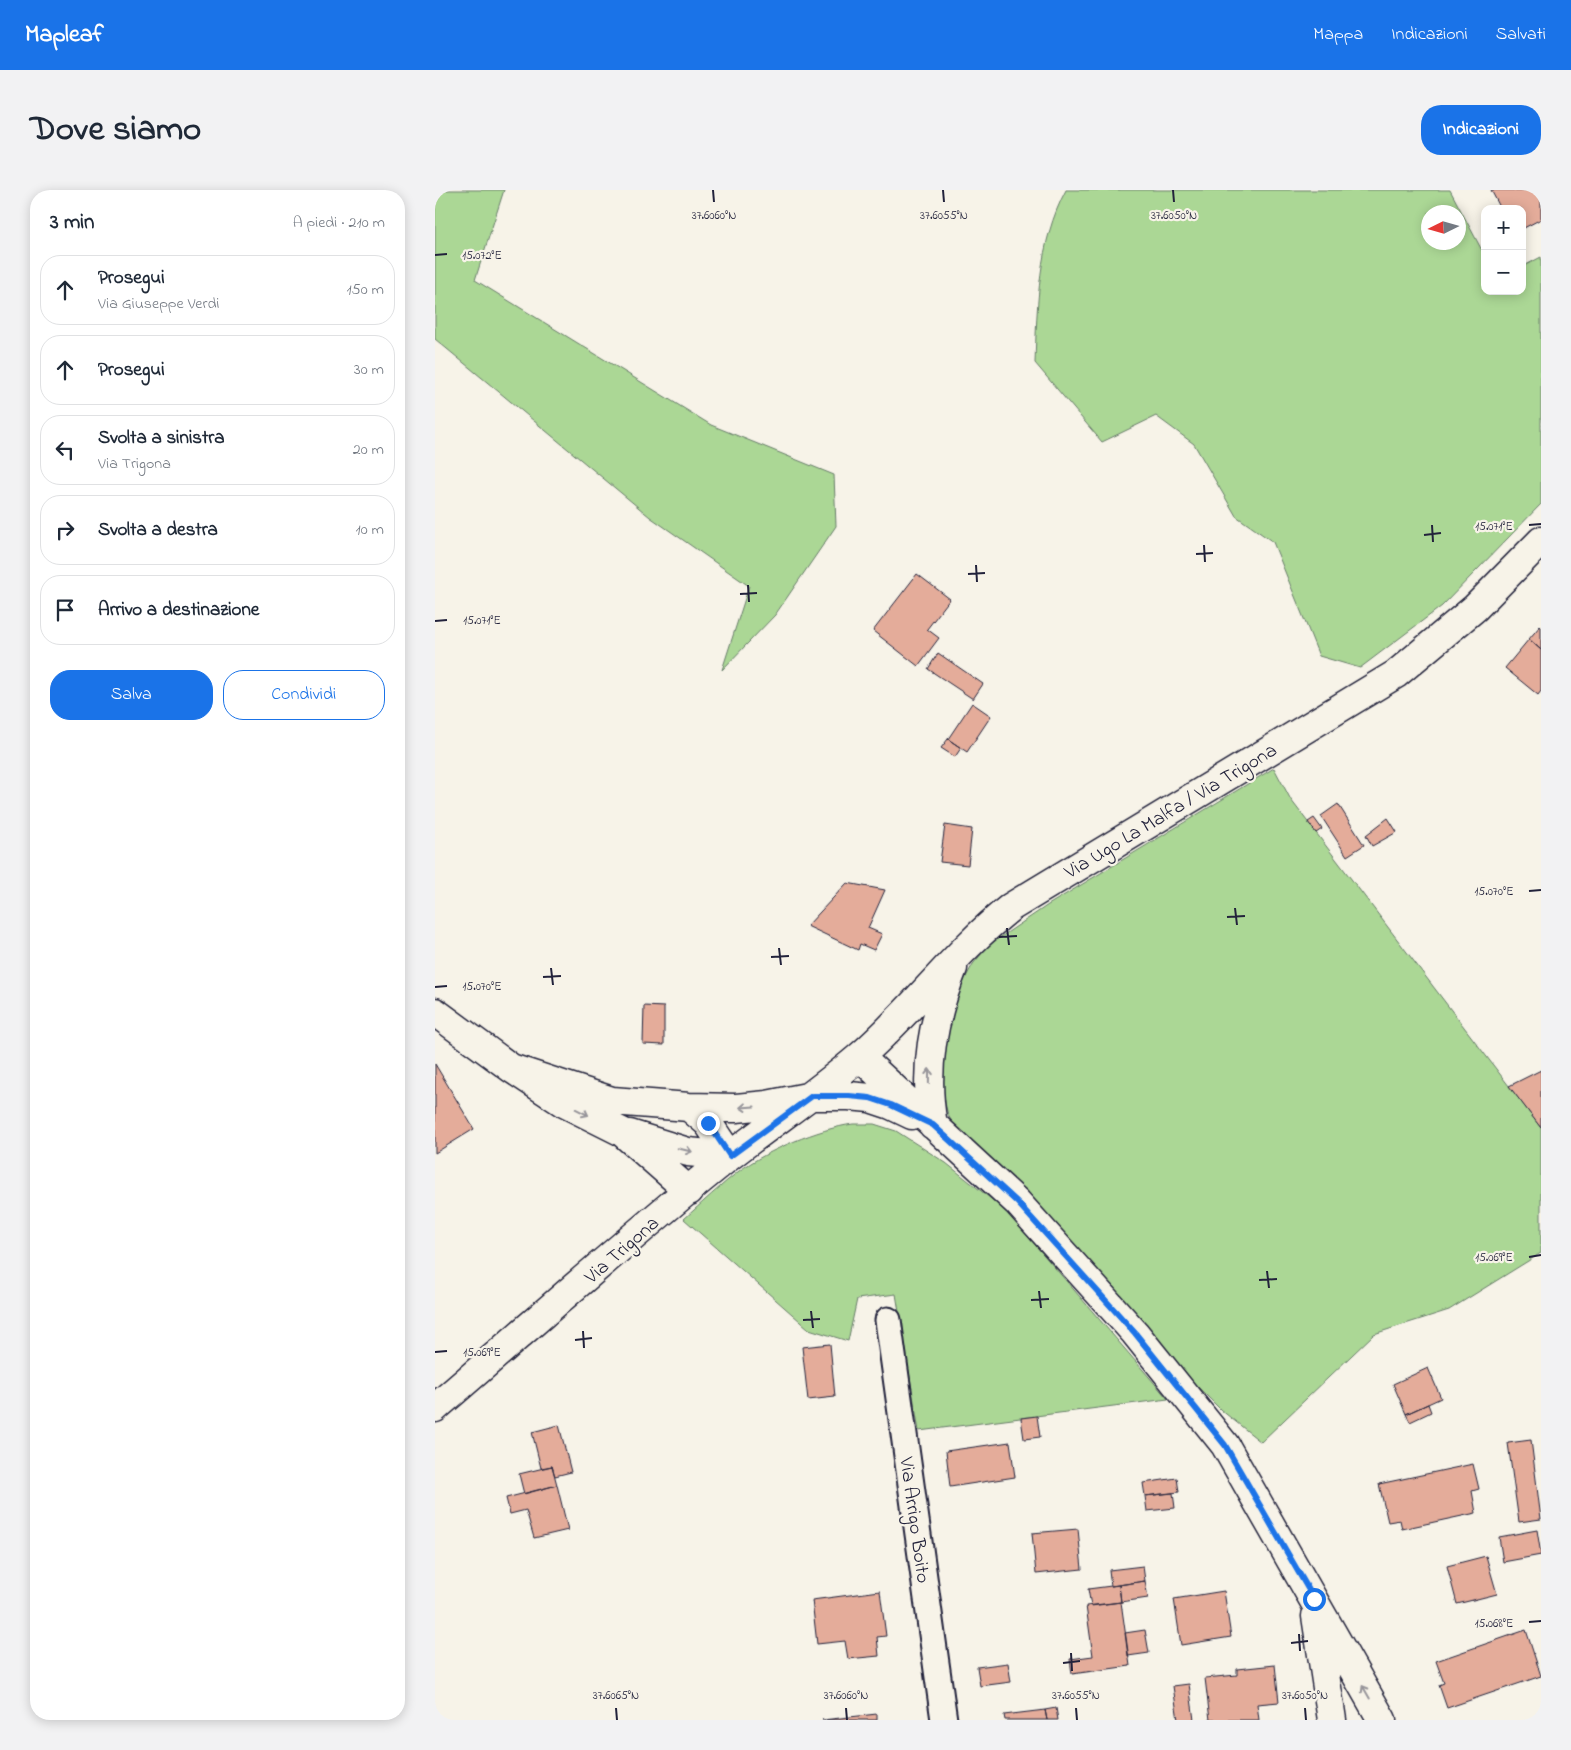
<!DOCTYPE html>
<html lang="it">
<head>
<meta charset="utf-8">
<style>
  :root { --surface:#fff; --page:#f2f2f3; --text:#1f2937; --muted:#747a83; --line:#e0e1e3; --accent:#1a73e8 }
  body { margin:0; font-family:"Indie Flower",sans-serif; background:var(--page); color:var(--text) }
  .controls { position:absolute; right:15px; top:15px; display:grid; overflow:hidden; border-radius:10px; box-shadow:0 2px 12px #0003 }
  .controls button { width:45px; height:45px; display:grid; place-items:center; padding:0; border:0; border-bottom:1px solid var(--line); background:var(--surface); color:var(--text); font:25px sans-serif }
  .compass { position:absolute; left:986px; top:15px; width:45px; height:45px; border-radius:50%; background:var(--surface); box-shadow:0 2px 12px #0003; rotate:265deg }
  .stop { position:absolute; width:15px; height:15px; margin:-11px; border:4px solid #1a73e8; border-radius:50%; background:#fff }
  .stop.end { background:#1a73e8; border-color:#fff; box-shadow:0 1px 5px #0008 }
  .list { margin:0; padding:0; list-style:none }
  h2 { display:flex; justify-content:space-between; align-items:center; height:65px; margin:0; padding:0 20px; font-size:21px }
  h2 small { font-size:16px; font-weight:400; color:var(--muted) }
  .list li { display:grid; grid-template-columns:32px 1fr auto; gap:15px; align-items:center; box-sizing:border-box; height:70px; margin:0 10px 10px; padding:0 10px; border:1px solid var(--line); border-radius:20px }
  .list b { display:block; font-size:19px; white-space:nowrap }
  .list p { margin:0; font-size:16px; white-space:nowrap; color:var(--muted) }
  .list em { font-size:16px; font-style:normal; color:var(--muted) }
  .actions { display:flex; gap:10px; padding:15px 20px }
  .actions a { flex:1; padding:11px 0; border:1px solid var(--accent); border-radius:20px; text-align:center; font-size:18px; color:var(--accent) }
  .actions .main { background:var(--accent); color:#fff }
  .icon { flex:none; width:28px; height:28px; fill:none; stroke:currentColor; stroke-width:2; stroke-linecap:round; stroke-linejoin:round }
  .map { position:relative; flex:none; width:1106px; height:1530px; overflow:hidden; border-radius:20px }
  header { display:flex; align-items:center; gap:30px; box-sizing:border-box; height:70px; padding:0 25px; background:var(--accent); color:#fff }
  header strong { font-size:24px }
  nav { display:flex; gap:28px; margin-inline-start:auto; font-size:18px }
  .intro { display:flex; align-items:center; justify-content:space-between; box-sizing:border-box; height:120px; padding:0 30px }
  h1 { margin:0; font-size:35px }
  .button { padding:12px 22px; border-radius:20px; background:var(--accent); color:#fff; font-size:18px; font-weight:700 }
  main { display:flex; gap:30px; padding:0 30px }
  aside { flex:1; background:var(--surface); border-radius:20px; box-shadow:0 2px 12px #0003 }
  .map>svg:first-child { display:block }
</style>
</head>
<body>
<header>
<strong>Mapleaf</strong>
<nav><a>Mappa</a><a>Indicazioni</a><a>Salvati</a></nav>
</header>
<div class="intro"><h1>Dove siamo</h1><a class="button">Indicazioni</a></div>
<main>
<aside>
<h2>3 min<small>A piedi · 210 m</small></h2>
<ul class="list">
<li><svg class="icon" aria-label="ahead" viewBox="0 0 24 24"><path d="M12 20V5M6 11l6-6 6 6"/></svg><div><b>Prosegui</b><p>Via Giuseppe Verdi</p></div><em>150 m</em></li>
<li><svg class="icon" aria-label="ahead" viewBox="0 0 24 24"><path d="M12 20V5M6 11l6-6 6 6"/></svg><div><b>Prosegui</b></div><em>30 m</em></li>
<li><svg class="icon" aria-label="left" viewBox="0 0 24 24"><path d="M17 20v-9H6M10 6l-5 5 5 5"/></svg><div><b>Svolta a sinistra</b><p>Via Trigona</p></div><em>20 m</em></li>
<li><svg class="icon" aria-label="right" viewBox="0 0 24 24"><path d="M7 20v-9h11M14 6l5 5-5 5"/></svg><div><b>Svolta a destra</b></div><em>10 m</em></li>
<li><svg class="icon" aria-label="arrive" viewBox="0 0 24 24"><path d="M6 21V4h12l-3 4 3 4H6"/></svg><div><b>Arrivo a destinazione</b></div></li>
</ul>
<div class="actions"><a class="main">Salva</a><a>Condividi</a></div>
</aside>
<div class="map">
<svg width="1106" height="1530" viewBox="0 0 1106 1530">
  <rect width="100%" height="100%" fill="#f7f3e8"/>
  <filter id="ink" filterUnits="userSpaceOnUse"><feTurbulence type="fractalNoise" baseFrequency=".02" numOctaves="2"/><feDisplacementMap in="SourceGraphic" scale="10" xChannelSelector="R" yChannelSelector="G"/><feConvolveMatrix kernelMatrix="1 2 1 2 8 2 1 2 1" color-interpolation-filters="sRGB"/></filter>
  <g filter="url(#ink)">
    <!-- green -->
    <path fill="#abd795" stroke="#667c68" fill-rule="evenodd" d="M0 0H69L40 90 276 235 399 285 401 336 340 425 287 480 314 396 215 327 0 149Z
      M631 0H1015L1050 66V101H1087V77L1106 67V314L1007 416 925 478 884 466 838 352 801 326 759 254 721 226 667 252 600 173C602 116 603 52 631 0ZM1024 22V52H994V22Z
      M839 578 856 610 1106 938V1063L1014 1120 939 1144 826 1252 786 1220 755 1189 691 1113 524 944 513 925 510 913 506 877 507 861 526 796 538 774 554 755 613 715Z
      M418 934H439L461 941 511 973 570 1020 733 1209 484 1241 461 1104 422 1109 413 1151 374 1139 249 1029C267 1013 285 996 304 981 333 960 383 939 418 934Z"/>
    <!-- building -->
    <path fill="#e4ac9a" stroke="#22223b" d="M1056 0H1106V29L1087 39V19H1066Z
      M482 384 515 409 492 439 504 448 483 476 438 441Z
      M1105 436 1106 437V460L1094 449Z
      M1094 449 1106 460V501L1103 505 1070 478Z
      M503 463 548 494 538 509 493 479Z
      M537 513 556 526 532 562 513 549Z
      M513 549 526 558 520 567 506 558Z
      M903 614 929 655 912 666 886 626Z
      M879 628 887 639 881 643 873 632Z
      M953 628 962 642 937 656 931 645Z
      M510 635 537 639 533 675 505 672Z
      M412 693 450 700 433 738 447 744 439 760 425 754 423 760 372 736Z
      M209 816 229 817V855L208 854Z
      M0 874 39 939 0 963Z
      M1106 880V938L1074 896Z
      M395 1154 400 1207 373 1210 367 1157Z
      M993 1178 1006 1208 971 1224 958 1194Z
      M993 1214 996 1222 975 1232 971 1224Z
      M602 1226 605 1247 589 1249 586 1228Z
      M124 1235 136 1282 120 1286 117 1276 106 1278 97 1242Z
      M1096 1250 1106 1329 1084 1332 1073 1253Z
      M575 1252 580 1287 515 1297 511 1261Z
      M1038 1274 1044 1299 1037 1301 1041 1323 967 1339 965 1330 953 1332 944 1294Z
      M117 1276 122 1295 89 1304 84 1284Z
      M742 1288 744 1302 710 1306 708 1293Z
      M122 1295 133 1340 99 1348 91 1320 75 1324 71 1308Z
      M738 1303 740 1318 712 1321 710 1306Z
      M643 1339 647 1379 601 1384 597 1343Z
      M1102 1340 1106 1365 1068 1372 1064 1347Z
      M1051 1366 1062 1404 1022 1414 1012 1376Z
      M708 1376 710 1391 676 1396 674 1380Z
      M710 1391 713 1408 686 1412 684 1395Z
      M684 1395 686 1412 656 1416 653 1399Z
      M445 1401 451 1446 442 1447 444 1466 413 1469 410 1451 382 1454 377 1410Z
      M789 1401 796 1447 746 1455 739 1409Z
      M686 1412 695 1476 637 1484 635 1469 658 1466 651 1416Z
      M710 1440 714 1463 693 1466 690 1443Z
      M1091 1440 1106 1486 1012 1518 1004 1495 1009 1493 1001 1471Z
      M573 1473 576 1492 545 1496 542 1477Z
      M840 1475 844 1512 822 1514 824 1530H775L770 1488 802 1485V1479Z
      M754 1494 759 1530H743L738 1496Z
      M621 1518 623 1530H612L610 1520Z
      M610 1520 612 1530H570L569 1525Z
      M442 1524V1530H387Z"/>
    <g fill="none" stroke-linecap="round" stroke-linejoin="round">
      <defs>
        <path id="minor" d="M453 1130 509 1530"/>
        <path id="tertiary" d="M0 822 76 878 129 913 187 942 254 1001
          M425 867 582 1012 700 1143 790 1255 947 1530
          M76 878 177 911 254 917 301 918 332 915 377 906H414L435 908 456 915 477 925
          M254 917 273 933 295 966
          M498 935C488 880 498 829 518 778
          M195 944 253 962 295 966
          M0 1218C98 1134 194 1047 295 966 337 933 382 903 423 868 478 821 519 762 576 717L961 484 1040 418 1106 351
          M881 1426 897 1530"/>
      </defs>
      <!-- minor casing -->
      <use href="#minor" stroke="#22223b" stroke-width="29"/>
      <!-- tertiary casing -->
      <use href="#tertiary" stroke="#22223b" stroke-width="31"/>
      <!-- minor -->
      <use href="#minor" stroke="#f7f3e8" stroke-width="25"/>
      <!-- tertiary -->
      <use href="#tertiary" stroke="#f7f3e8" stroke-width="28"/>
    </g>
    <!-- one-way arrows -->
    <defs><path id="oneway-shaft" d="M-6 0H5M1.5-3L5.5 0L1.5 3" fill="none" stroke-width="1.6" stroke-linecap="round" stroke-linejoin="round" transform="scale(1.25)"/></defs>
    <g stroke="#97959a">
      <use href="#oneway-shaft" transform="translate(494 886) rotate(-89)"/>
      <use href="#oneway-shaft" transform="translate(312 917) rotate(176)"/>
      <use href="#oneway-shaft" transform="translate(147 922) rotate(27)"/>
      <use href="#oneway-shaft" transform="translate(250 960) rotate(13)"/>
      <use href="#oneway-shaft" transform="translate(931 1502) rotate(-120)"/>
    </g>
  </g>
  <g fill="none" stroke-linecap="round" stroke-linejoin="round" filter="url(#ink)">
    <!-- route -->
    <path stroke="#1a73e8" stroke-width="6" d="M273 933 295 966 377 906H414L435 908 456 915 498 935 582 1012 700 1143 790 1255 879 1409"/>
  </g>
  <!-- ticks -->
  <path fill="none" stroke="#22223b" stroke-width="2" d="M278 0 279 12M508 0 509 12M738 0 739 12M0 65 12 64M997 335 998 352M1094 335 1106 334M989 345 1006 343M769 355 770 372M761 364 778 363M541 375 542 392M533 384 550 383M313 395 314 412M305 404 322 403M0 431 12 430M1094 701 1106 700M800 718 802 735M792 727 810 726M572 738 574 755M564 747 582 746M344 758 346 775M336 767 354 766M116 778 118 795M108 787 126 786M0 797 12 796M1094 1067 1106 1065M832 1081 834 1098M824 1090 842 1089M604 1101 606 1118M596 1110 614 1109M376 1121 378 1138M368 1130 385 1129M148 1141 149 1158M140 1150 157 1148M0 1162 12 1161M1094 1432 1106 1431M864 1444 865 1461M856 1453 873 1451M636 1463 637 1481M628 1473 645 1471M181 1518 182 1530M411 1518 412 1530M641 1518 642 1530M870 1518 871 1530"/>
  <g text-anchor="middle" stroke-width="4.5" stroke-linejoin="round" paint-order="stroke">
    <!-- street labels -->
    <g font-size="20" fill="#22223b" stroke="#f7f3e8">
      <text transform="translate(735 620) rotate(-31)" y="7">Via Ugo La Malfa / Via Trigona</text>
      <text transform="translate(186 1059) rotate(-41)" y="7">Via Trigona</text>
      <text transform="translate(481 1330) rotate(82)" y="7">Via Arrigo Boito</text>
    </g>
  </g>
  <g font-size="12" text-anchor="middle" fill="#22223b" stroke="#f7f3e8" stroke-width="4.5" stroke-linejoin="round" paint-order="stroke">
    <text x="279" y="29">37.6060°N</text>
    <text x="509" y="29">37.6055°N</text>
    <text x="739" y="29">37.6050°N</text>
    <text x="47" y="69">15.072°E</text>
    <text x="1059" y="340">15.071°E</text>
    <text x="47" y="434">15.071°E</text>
    <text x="1059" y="705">15.070°E</text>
    <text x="47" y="800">15.070°E</text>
    <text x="1059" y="1071">15.069°E</text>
    <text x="47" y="1166">15.069°E</text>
    <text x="1059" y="1437">15.068°E</text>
    <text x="181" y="1509">37.6065°N</text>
    <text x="411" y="1509">37.6060°N</text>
    <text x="641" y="1509">37.6055°N</text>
    <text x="870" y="1509">37.6050°N</text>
  </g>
</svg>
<div class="controls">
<button>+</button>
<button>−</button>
</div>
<svg class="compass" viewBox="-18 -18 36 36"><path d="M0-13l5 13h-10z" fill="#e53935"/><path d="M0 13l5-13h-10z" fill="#747a83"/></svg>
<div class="stop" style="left:879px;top:1409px"></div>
<div class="stop end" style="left:273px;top:933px"></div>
</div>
</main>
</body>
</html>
